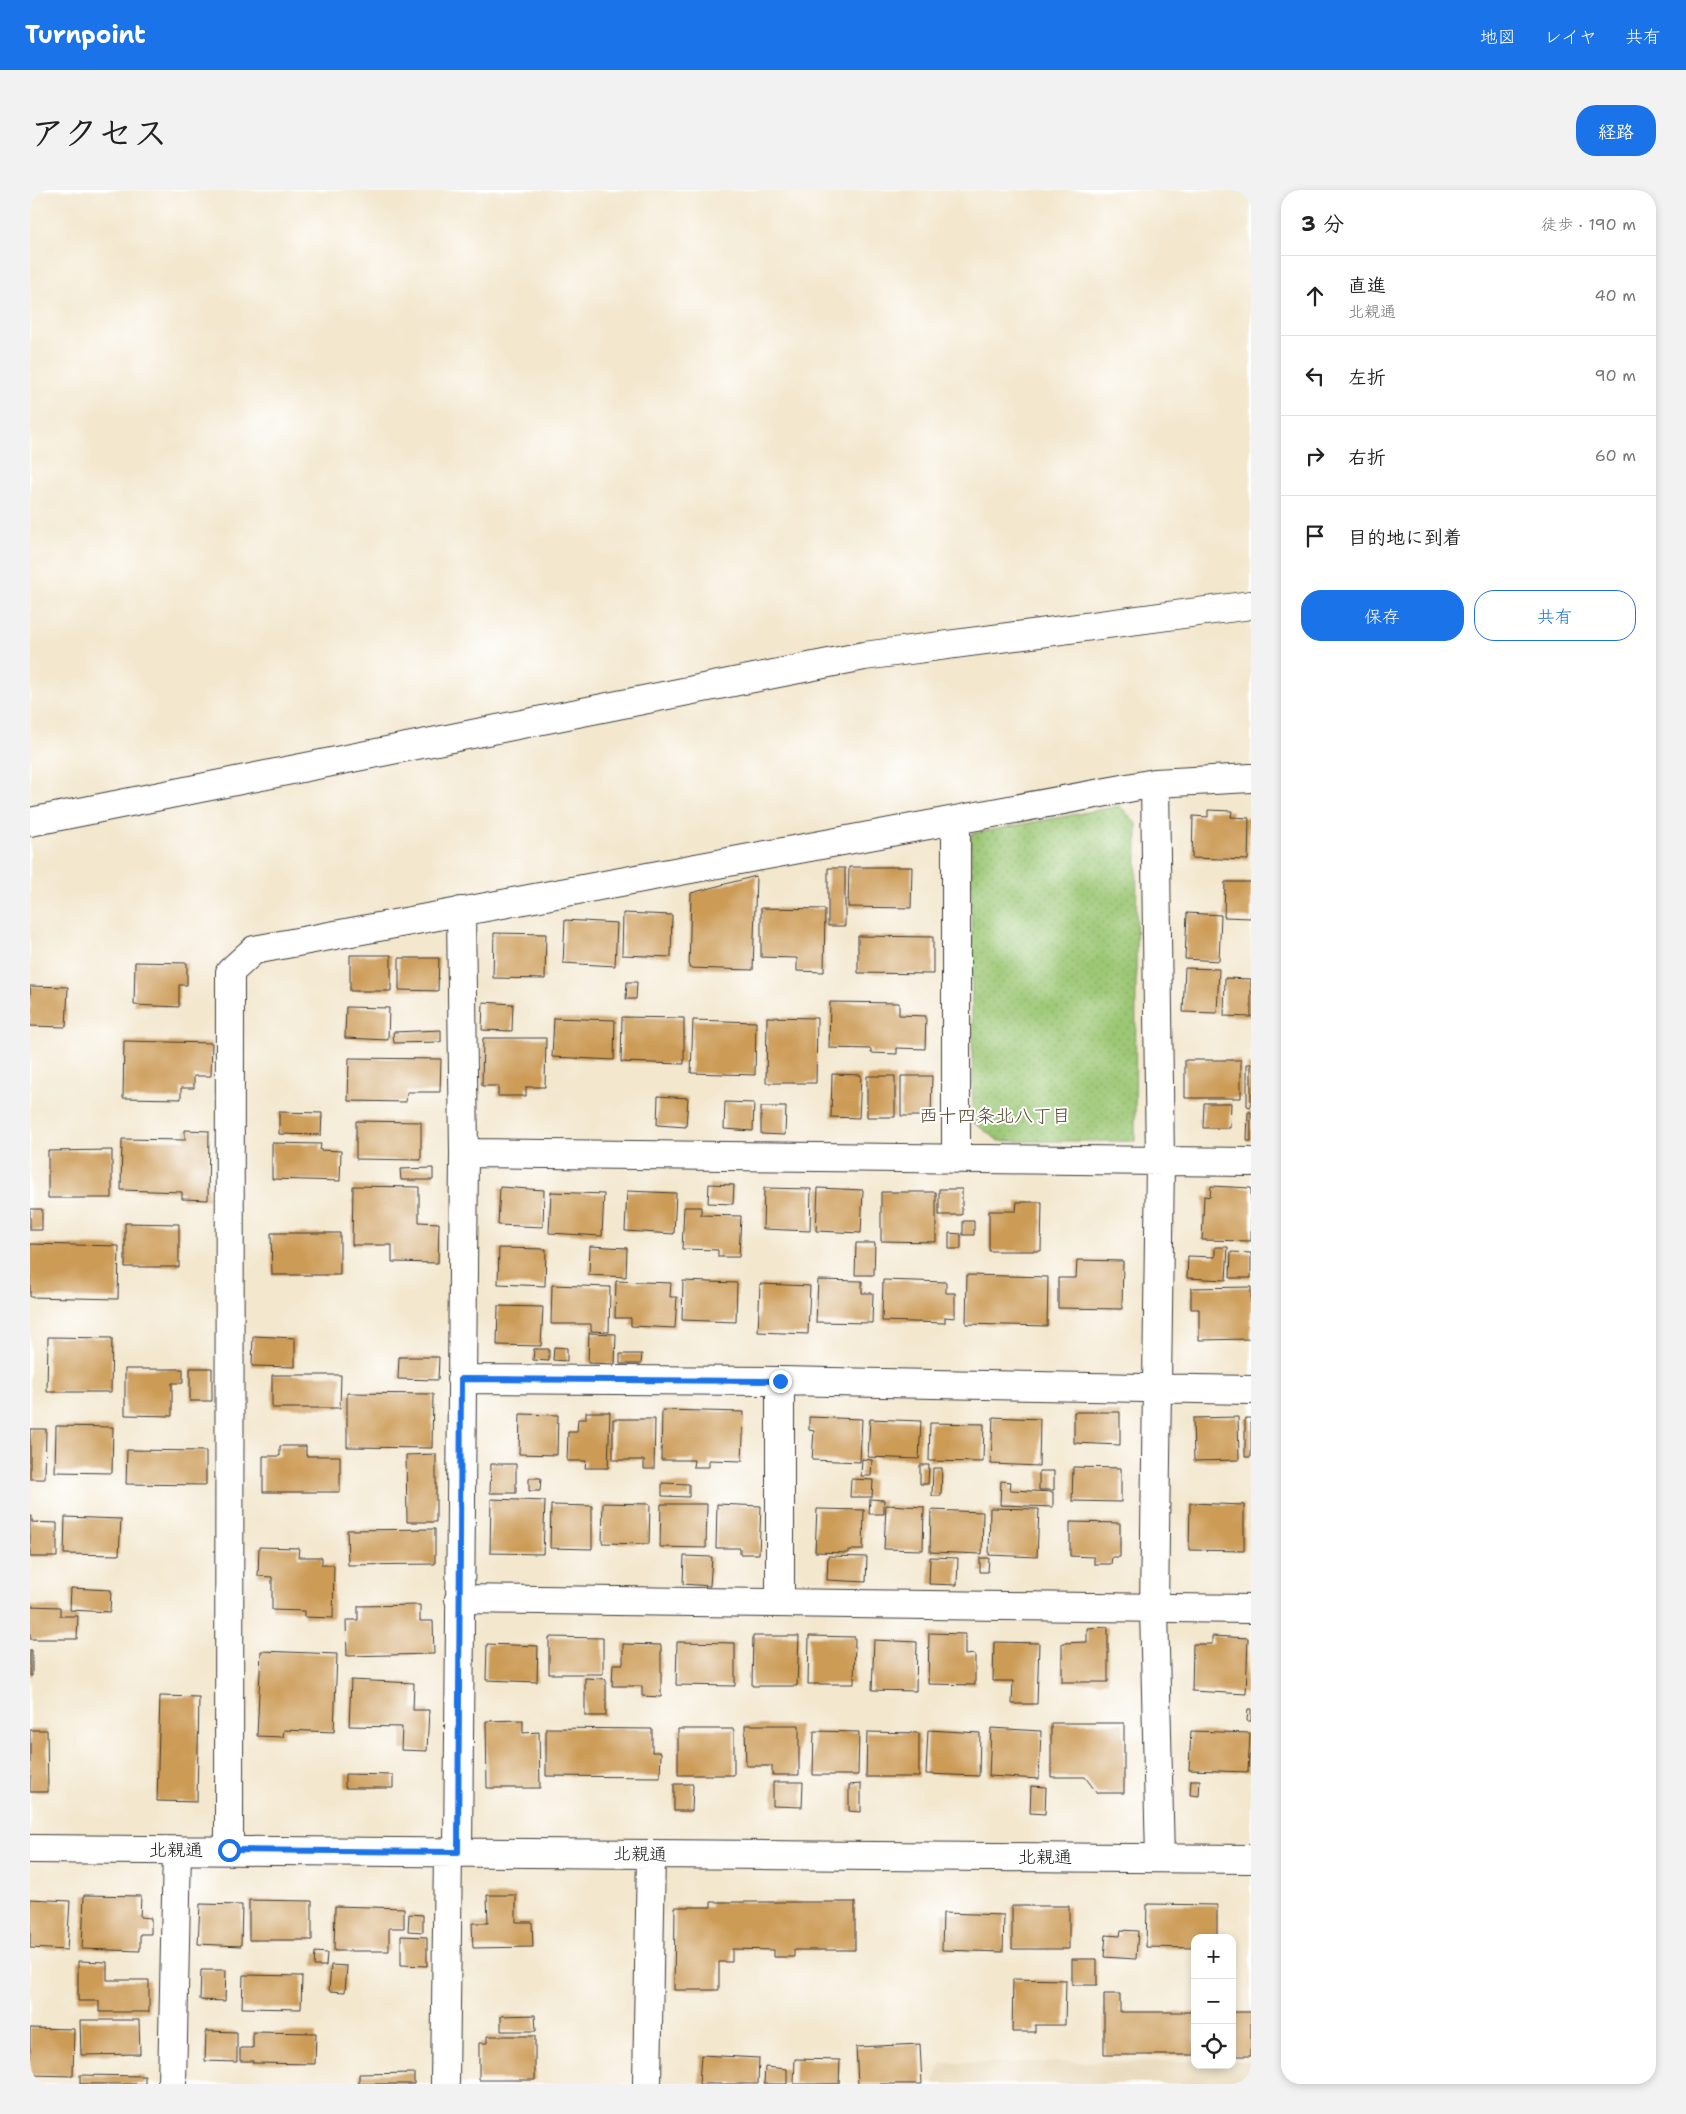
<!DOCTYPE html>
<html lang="ja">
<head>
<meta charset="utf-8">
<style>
  :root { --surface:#fff; --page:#f2f2f2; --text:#222; --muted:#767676; --line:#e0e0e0; --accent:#1a73e8 }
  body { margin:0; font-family:"Shantell Sans","Klee One",sans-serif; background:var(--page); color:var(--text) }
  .controls { position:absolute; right:15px; bottom:15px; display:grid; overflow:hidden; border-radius:10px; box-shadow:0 2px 8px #0003 }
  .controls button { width:45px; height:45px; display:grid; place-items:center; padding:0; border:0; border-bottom:1px solid var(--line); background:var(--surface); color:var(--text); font:25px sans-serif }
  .stop { position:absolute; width:15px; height:15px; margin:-11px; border:4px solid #1a73e8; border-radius:50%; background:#fff }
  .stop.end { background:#1a73e8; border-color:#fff; box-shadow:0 1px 5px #0008 }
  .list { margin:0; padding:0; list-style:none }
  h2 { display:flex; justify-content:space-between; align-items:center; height:65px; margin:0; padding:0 20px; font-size:21px }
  h2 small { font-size:16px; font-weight:400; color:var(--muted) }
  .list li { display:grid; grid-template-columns:32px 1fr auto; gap:15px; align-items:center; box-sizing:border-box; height:80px; padding:0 20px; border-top:1px solid var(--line) }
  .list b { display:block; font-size:19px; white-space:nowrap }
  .list p { margin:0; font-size:16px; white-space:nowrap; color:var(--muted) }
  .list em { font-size:16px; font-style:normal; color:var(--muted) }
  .actions { display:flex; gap:10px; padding:15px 20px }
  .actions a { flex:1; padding:11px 0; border:1px solid var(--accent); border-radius:20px; text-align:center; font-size:18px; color:var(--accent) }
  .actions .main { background:var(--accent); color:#fff }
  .icon { flex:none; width:28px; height:28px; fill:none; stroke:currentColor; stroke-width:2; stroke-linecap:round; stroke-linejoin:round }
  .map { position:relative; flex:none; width:1221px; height:1894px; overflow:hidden; border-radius:20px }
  header { display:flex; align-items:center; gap:30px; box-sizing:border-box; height:70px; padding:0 25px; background:var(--accent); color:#fff }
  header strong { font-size:24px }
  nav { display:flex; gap:28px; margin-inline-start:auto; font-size:18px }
  .intro { display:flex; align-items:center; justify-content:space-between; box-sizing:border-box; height:120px; padding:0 30px }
  h1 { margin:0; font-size:35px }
  .button { padding:12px 22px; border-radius:20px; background:var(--accent); color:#fff; font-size:18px; font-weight:700 }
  main { display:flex; gap:30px; padding:0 30px }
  aside { flex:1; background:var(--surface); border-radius:20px; box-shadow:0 2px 8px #0003 }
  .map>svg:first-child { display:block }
</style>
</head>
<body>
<header>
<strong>Turnpoint</strong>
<nav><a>地図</a><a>レイヤ</a><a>共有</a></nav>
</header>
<div class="intro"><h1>アクセス</h1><a class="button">経路</a></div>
<main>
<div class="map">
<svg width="1221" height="1894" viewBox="0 0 1221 1894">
  <defs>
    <pattern id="park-dots" width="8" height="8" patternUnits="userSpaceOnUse" patternTransform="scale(1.25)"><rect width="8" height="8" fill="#9cc774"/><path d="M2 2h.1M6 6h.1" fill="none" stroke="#86aa64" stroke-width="1.8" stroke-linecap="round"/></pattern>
  </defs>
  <rect width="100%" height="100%" fill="#fff"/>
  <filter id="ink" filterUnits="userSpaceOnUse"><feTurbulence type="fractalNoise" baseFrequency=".02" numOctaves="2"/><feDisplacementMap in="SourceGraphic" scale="10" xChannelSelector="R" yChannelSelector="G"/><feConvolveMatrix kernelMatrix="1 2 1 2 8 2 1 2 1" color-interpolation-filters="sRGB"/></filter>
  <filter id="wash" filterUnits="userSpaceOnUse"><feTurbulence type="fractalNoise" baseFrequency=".0096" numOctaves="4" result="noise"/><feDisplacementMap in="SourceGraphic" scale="20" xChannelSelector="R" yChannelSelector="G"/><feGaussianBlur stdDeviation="1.12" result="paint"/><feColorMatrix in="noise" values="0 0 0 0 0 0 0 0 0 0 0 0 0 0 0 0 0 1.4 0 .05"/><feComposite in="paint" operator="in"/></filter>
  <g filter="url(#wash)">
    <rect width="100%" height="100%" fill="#f3e7ce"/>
    <!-- built -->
    <path fill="#e8d9ba" d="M1165 1871V1875H1202V1871H1221V1894H903L911 1873Z"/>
    <!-- park -->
    <path fill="url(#park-dots)" stroke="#5c7248" d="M1090 616 1107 634 1105 951H969L943 932 941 644Z"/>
    <g id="blocks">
      <!-- building -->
      <path fill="#cc9b57" d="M1178 620 1202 621 1201 627 1219 628 1218 670 1162 668 1163 626 1178 627Z
        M819 677H882L881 718 818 717Z
        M798 678H815V736H798Z
        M726 686 723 780 659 778 661 703Z
        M1195 692H1221V728L1194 727Z
        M731 718 795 719 794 782 767 781V768L731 767Z
        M593 723 642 725 641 767 592 765Z
        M1157 723 1191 725 1189 771 1155 769Z
        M535 730 587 733 585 776 533 773Z
        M464 743 516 744 515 789 463 788Z
        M828 746 903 747V784L828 783Z
        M320 765H361V801H320Z
        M369 768H409L408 801 369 800Z
        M105 772 157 773V795H149V817L104 815Z
        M1155 778 1189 779 1187 823 1153 822Z
        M1195 788 1221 789V827L1194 826Z
        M597 792H607L606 809H596Z
        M0 796 38 797 36 837 0 836Z
        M453 812 483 814 482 841 452 840Z
        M800 812 869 813V825L896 826 895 859 867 858V864L841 863V859L799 858Z
        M316 817 359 818 358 850 315 848Z
        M592 827 654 828V874L591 872Z
        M737 827 787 828 786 893H736Z
        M524 828 585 830 584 870 522 867Z
        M663 830 726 832 725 885 661 883Z
        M411 840V852L364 853 363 842Z
        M453 848H516L515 897H496V906H468V896H452Z
        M94 851 182 853 181 886H164V898H151V909L93 908Z
        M319 868 411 869 410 902H377L376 912 318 911Z
        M1155 870H1211V908H1155Z
        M1217 874H1221V917L1217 916Z
        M802 884 831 885 829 928 801 927Z
        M837 886H865V927H837Z
        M871 886H902L901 926H871Z
        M628 906 658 908 656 937 627 935Z
        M695 912 724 913 723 941 694 939Z
        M1174 913H1201L1200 938H1173Z
        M731 917H756L755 945 731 944Z
        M249 922 292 923 291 945 249 944Z
        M1218 922H1221V951H1217Z
        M326 931 391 932V970L326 969Z
        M155 940 179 941 178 1010 152 1009V1002L91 1000 92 949 155 950Z
        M242 953 291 954 290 960 311 961 310 991 242 989Z
        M82 960V1008H18V961Z
        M403 978V990H371L370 979Z
        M679 994 704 995 703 1014 678 1013Z
        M323 996 389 997V1032L409 1033 408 1073 362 1072V1055H322Z
        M1181 996 1221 998V1051L1172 1050 1174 1006 1180 1007Z
        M470 997 514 1000 513 1037 468 1035Z
        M734 998 781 999 780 1041 733 1039Z
        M788 998 833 1000 831 1043 786 1041Z
        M909 999H932V1025H909Z
        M597 1001 646 1003 644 1044 595 1041Z
        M521 1002 574 1004 572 1046 519 1043Z
        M851 1002H906V1052L851 1051Z
        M987 1012H1012L1011 1061H959V1021H986Z
        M654 1017H671V1025L711 1026 709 1067H688V1060L652 1059Z
        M0 1019H12V1040H0Z
        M933 1031H944V1045H933Z
        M95 1033 149 1034V1077H95Z
        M241 1043H310V1085H242Z
        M919 1043 931 1044V1059H919Z
        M826 1053H845L844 1085H825Z
        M0 1054 89 1056 88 1109 0 1107Z
        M560 1056 597 1058 596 1087 559 1085Z
        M1185 1057H1198L1196 1090 1157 1088 1158 1066 1185 1067Z
        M469 1058 516 1059 515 1096 468 1094Z
        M1201 1062 1221 1063V1088H1200Z
        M1047 1070 1093 1071 1092 1119 1028 1118V1088H1046Z
        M937 1085 1018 1087 1017 1136 936 1134Z
        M788 1090 832 1091V1103H843L842 1133 786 1132Z
        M853 1090 916 1092V1103H925V1128L915 1127V1133L852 1131Z
        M586 1091 641 1093 640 1107H647L645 1138 601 1136V1128H585Z
        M653 1091 707 1093 706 1132 652 1130Z
        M730 1094 780 1096 778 1144 728 1142Z
        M522 1095 580 1097 579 1142 561 1141V1134H521Z
        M1221 1097V1149L1169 1150V1119H1161V1098Z
        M468 1116 513 1117 511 1156 467 1155Z
        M559 1143 586 1144 585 1174 558 1173Z
        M223 1146 265 1148V1177L222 1176Z
        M18 1147 82 1148 81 1202H17Z
        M524 1157 537 1158V1171L523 1170Z
        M504 1159H519V1171L503 1170Z
        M590 1164H612L611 1174H590Z
        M369 1167H409L408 1190 368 1189Z
        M160 1178H182V1211H160Z
        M95 1179H153V1193H142V1226L95 1225Z
        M242 1185H311L310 1218H242Z
        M317 1203 403 1204 402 1258 317 1257Z
        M632 1220 714 1222 712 1271 679 1270V1277H663L664 1270H631Z
        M556 1222H580L578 1278H555L556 1271H537L538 1242H547L548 1229H556Z
        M1044 1222H1090V1255L1044 1253Z
        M490 1224 528 1225 527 1265 489 1264Z
        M779 1227 832 1229 830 1272 782 1270 784 1241 779 1240Z
        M963 1227 1010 1229 1009 1276 961 1274Z
        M1208 1227 1209 1270 1164 1271 1163 1228Z
        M1215 1228H1221V1267H1215Z
        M583 1229H625L624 1279H614V1270H583Z
        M840 1229 891 1231 889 1269 838 1267Z
        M900 1233 954 1234 953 1272 899 1271Z
        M26 1236 83 1237 82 1283 25 1282Z
        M0 1239H16L15 1289H0Z
        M250 1256H276V1266H310V1302H233V1266H250Z
        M97 1260 176 1261V1295L96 1294Z
        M406 1264V1332H377L376 1265Z
        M832 1269 842 1270 841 1286H831Z
        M461 1274H486V1303H460Z
        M890 1275H899L898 1294H890Z
        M1043 1277 1091 1278V1312L1042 1311Z
        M903 1278H912L911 1306H902Z
        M1009 1281H1024V1300H1009Z
        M499 1288H511L510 1301H499Z
        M821 1289 843 1290 842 1307H820Z
        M971 1291 981 1292 980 1300 1023 1302V1317L970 1315Z
        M632 1293 659 1294V1307L632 1306Z
        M461 1309 515 1311 513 1364 460 1363Z
        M840 1309 854 1310V1324H839Z
        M573 1313 620 1314 619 1354 572 1353Z
        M1160 1313 1214 1315V1361L1159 1360Z
        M631 1314H677L676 1358 630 1357Z
        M687 1314 731 1316 729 1364H710V1358H686Z
        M521 1315 562 1316V1359L520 1358Z
        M856 1315 894 1317 893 1360 854 1359Z
        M960 1318 1009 1319 1007 1367 959 1365Z
        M787 1319 834 1320 833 1360H818V1363L785 1362Z
        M901 1320 953 1322 952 1364 900 1362Z
        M0 1326H2V1332L27 1333V1367H0Z
        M35 1327 91 1329 89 1365 34 1364Z
        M1040 1332 1090 1333V1367H1082L1081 1374H1064V1367L1040 1366Z
        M405 1339V1374L318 1375 317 1340Z
        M229 1357 269 1358 268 1367H292V1375H304L303 1428 274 1427V1421L242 1420V1387L228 1386Z
        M654 1366 682 1367 680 1396 653 1394Z
        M798 1366 837 1367 836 1392 797 1390Z
        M900 1367 928 1368 927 1395 899 1394Z
        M950 1368H959L958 1382H950Z
        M41 1398 81 1400 80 1422 40 1420Z
        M390 1415V1431H403L404 1464 317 1466 316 1430H328V1416Z
        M0 1416 30 1417V1426H48L47 1449H0Z
        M1078 1437V1492H1032V1453L1057 1452V1438Z
        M899 1443 935 1444V1465L945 1464V1495L898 1494Z
        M723 1446H769L767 1496H722Z
        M779 1446 825 1447 824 1494H778Z
        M1182 1446 1218 1448 1216 1504 1162 1501 1163 1454H1182Z
        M519 1447 573 1448V1484H519Z
        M844 1450 887 1452 886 1501 842 1500Z
        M647 1452 705 1453V1496L646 1495Z
        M964 1452 1009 1453 1007 1514H982L983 1491H963Z
        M457 1454 508 1456 507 1492 456 1490Z
        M593 1454 631 1455V1507L612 1506V1496H582L583 1474H593Z
        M0 1460H2V1486H0Z
        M231 1461 307 1464 304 1542 254 1540 253 1547 227 1546Z
        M555 1488 576 1489V1526H555Z
        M321 1490 384 1493 383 1520H399L397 1561 371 1560 372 1537 319 1536Z
        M130 1506 169 1507 167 1612 127 1611Z
        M1218 1519H1221V1531H1217Z
        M493 1530V1543L509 1542 510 1598H457L456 1531Z
        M1021 1533H1094V1603H1067L1055 1587H1021Z
        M715 1535H769V1585H742V1576H716Z
        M516 1538 622 1539V1562H631L630 1587 516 1586Z
        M961 1538 1011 1541 1009 1589 959 1586Z
        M648 1539H704V1585H648Z
        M0 1540H17L18 1602H0Z
        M898 1540 950 1543 949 1586 896 1584Z
        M784 1541 829 1542 828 1585H783Z
        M1161 1541 1220 1543 1218 1582 1159 1580Z
        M837 1542 889 1543V1587H836Z
        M315 1584 363 1585V1598H315Z
        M1161 1590H1170L1169 1606 1160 1605Z
        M743 1592H773L772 1617 743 1616Z
        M644 1594H663L662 1621H644Z
        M831 1594V1622L819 1621V1595Z
        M1001 1596 1016 1597 1015 1624 1000 1623Z
        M54 1705 111 1706 110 1727 121 1728V1744H110V1761L52 1759Z
        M457 1705H486V1732H502L503 1757 443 1758 442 1733H458Z
        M0 1709 40 1711 37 1760 0 1758Z
        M219 1710 282 1711V1750H219Z
        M681 1712H825V1760H764V1767H744V1760L702 1759V1772H689V1800H644L645 1717H681Z
        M170 1714 212 1715 211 1756 168 1754Z
        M1117 1714 1187 1715V1748H1165V1758L1116 1757Z
        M305 1716 374 1718V1738H359V1761H304Z
        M982 1716H1039V1759H982Z
        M913 1723 974 1725 973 1762 912 1760Z
        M379 1724 393 1725V1742L378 1741Z
        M1091 1740 1108 1741 1106 1769 1074 1767 1076 1745 1090 1746Z
        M371 1746 397 1747V1776L371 1775Z
        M285 1762 297 1763 296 1776H284Z
        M1042 1769H1067V1795H1042Z
        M48 1771 77 1772V1790H119V1822H69V1811H48Z
        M301 1775 317 1776 315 1802 299 1801Z
        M171 1780H196L195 1811 170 1810Z
        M213 1785 272 1786 271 1819 212 1818Z
        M983 1789 1036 1790 1035 1835H1005V1842H982Z
        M1074 1804H1090V1822H1165V1865H1074Z
        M1202 1822H1221V1866H1202Z
        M505 1825 506 1841H471V1826Z
        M50 1830H109L110 1864 51 1865Z
        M0 1838 44 1839 43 1886 0 1885Z
        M176 1841 207 1842V1872L175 1871Z
        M223 1842 286 1843 285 1874 223 1873V1871H210V1858H223Z
        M457 1846H505V1890H449V1853H457Z
        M890 1854 892 1894H828L826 1857Z
        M671 1865 729 1868 728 1894H669Z
        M765 1869 810 1870 809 1894H764Z
        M735 1877 757 1879V1894H734Z
        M384 1883V1894H329V1884Z
        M50 1885 115 1886V1894H50Z"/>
    </g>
  </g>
  <g filter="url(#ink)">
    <use href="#blocks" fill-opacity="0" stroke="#3c3a37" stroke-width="1"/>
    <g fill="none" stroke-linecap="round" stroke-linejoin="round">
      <defs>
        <path id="minor" d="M1125 593 1130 972 1124 1419 1130 1668
          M926 630V968
          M0 632 834 466 1221 415
          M434 963 1221 972
          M431 1189 750 1191 1221 1200
          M429 1409 1221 1419
          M750 1413V1191
          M0 1659 1221 1669
          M199 1660 200 782 224 760 1125 593 1221 588
          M428 1662 434 963 431 721
          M142 1894 147 1660
          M415 1894 418 1662
          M617 1894 621 1664"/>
      </defs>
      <!-- minor casing -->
      <use href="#minor" stroke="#3c3a37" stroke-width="30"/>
      <!-- minor -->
      <use href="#minor" stroke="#fff" stroke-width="28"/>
    </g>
  </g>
  <g fill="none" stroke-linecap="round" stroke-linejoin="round" filter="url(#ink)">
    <!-- route -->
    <path stroke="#1a73e8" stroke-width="6" d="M199 1660 428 1662 431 1189 750 1191"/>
  </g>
  <g text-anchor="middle" stroke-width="4" stroke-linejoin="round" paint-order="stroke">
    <!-- street labels -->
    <g font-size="18" fill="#1c1c1c" stroke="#fff">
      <text x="146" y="1666">北親通</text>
      <text transform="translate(610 1664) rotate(1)" y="6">北親通</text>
      <text x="1015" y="1673">北親通</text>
    </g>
    <!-- neighbourhood labels -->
    <g font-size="19" fill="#5a4831" stroke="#fff">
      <text x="965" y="932">西十四条北八丁目</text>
    </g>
  </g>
</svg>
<div class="controls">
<button>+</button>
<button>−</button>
<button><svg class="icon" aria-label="locate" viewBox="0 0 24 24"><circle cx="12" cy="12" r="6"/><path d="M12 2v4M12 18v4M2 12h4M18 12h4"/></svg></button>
</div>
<div class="stop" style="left:199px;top:1660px"></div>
<div class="stop end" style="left:750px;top:1191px"></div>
</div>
<aside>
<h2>3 分<small>徒歩 · 190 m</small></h2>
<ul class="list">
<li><svg class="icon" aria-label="ahead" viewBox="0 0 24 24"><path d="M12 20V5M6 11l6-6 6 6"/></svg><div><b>直進</b><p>北親通</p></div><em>40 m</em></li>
<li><svg class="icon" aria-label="left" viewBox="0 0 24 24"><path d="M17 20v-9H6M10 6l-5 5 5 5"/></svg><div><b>左折</b></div><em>90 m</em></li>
<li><svg class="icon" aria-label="right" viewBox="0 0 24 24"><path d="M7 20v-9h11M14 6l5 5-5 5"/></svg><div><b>右折</b></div><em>60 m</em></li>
<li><svg class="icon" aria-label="arrive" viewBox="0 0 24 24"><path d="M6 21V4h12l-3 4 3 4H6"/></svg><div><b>目的地に到着</b></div></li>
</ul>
<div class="actions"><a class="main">保存</a><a>共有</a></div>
</aside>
</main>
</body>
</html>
